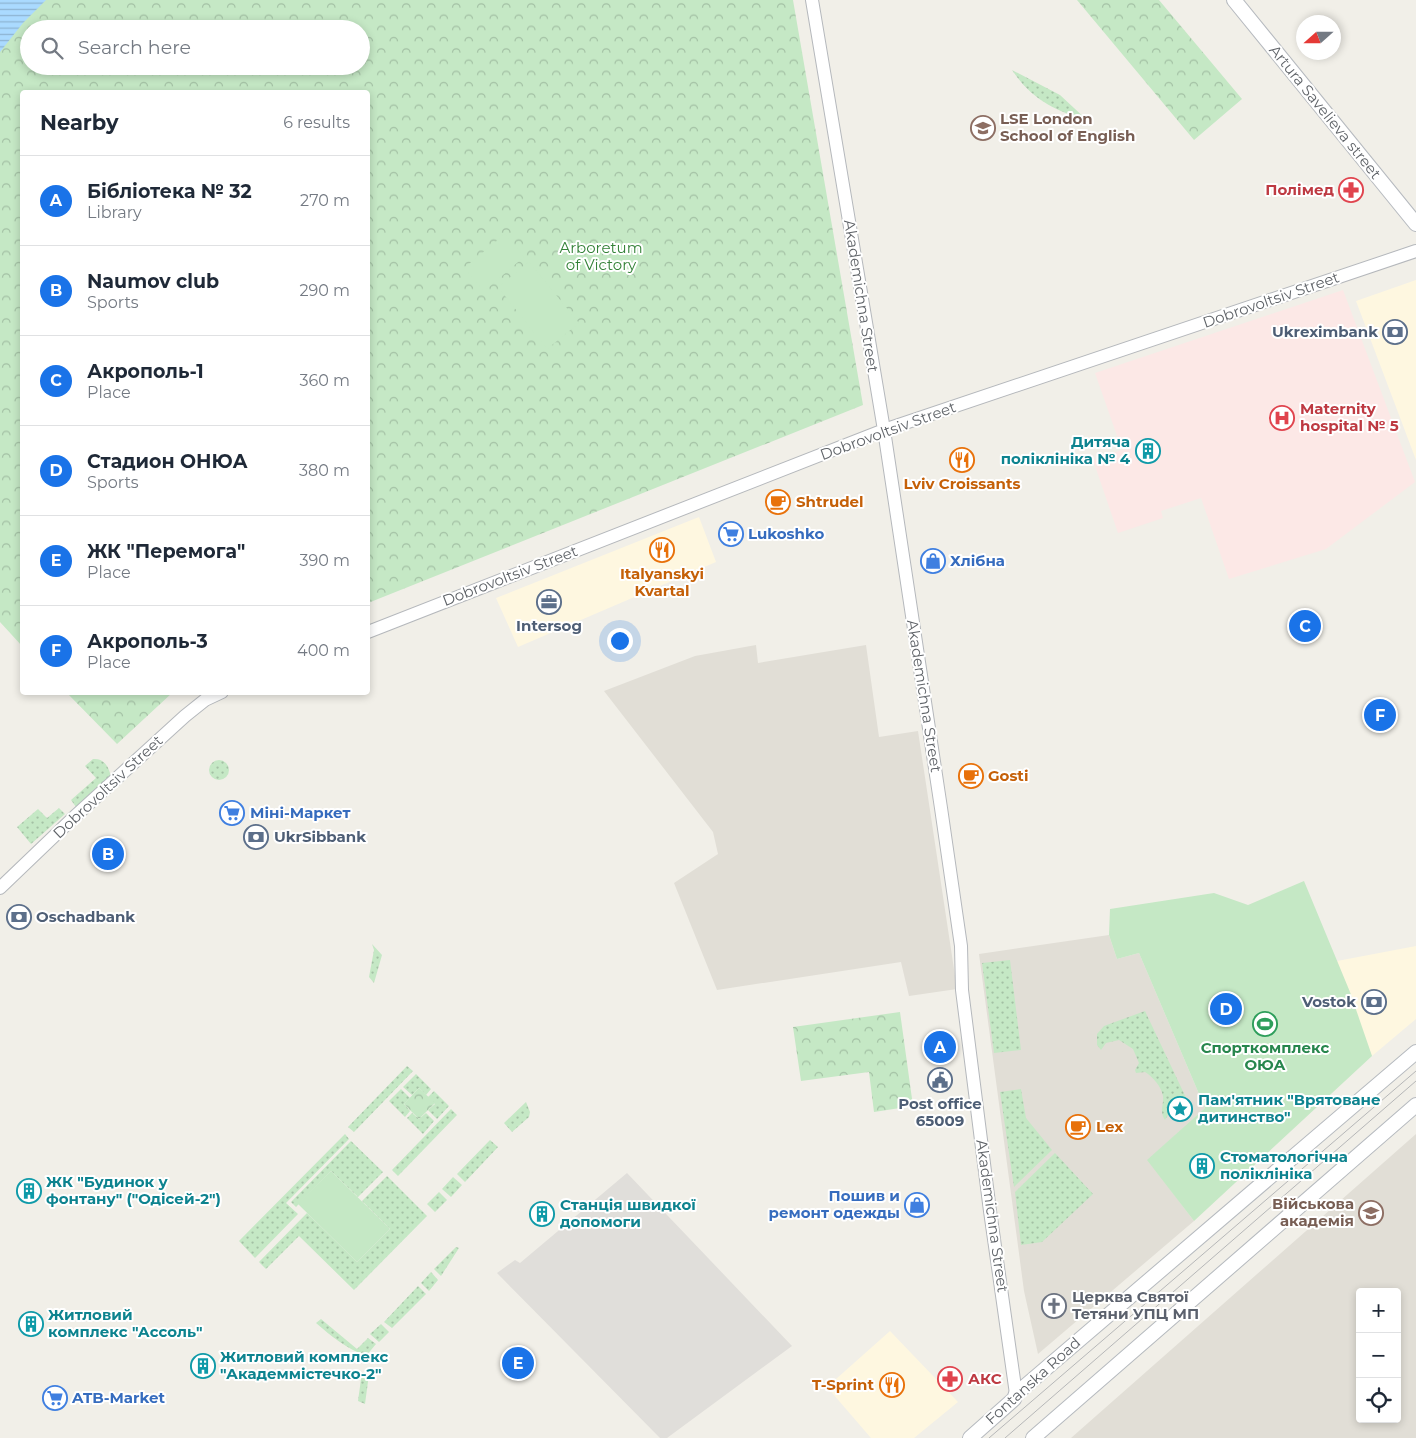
<!DOCTYPE html>
<html lang="en">
<head>
<meta charset="utf-8">
<style>
  :root { --surface:#fff; --page:#f2f2f3; --text:#1f2937; --muted:#747a83; --line:#e0e1e3; --accent:#1a73e8 }
  body { margin:0; font-family:Montserrat,sans-serif; background:var(--page); color:var(--text) }
  .controls { position:absolute; right:15px; bottom:15px; display:grid; overflow:hidden; border-radius:5px; box-shadow:0 2px 8px #0003 }
  .controls button { width:45px; height:45px; display:grid; place-items:center; padding:0; border:0; border-bottom:1px solid var(--line); background:var(--surface); color:var(--text); font:25px sans-serif }
  .compass { position:absolute; left:1296px; top:15px; width:45px; height:45px; border-radius:50%; background:var(--surface); box-shadow:0 2px 8px #0003; rotate:249deg }
  .you { position:absolute; left:619px; top:640px; width:18px; height:18px; margin:-12px; border:4px solid #fff; border-radius:50%; background:#1a73e8; box-shadow:0 0 0 8px #1a73e833 }
  .badge { display:grid; place-items:center; width:32px; height:32px; border-radius:50%; background:var(--accent); color:#fff; font-size:16px; font-weight:700 }
  .pin { position:absolute; translate:-50% -50%; border:2px solid #fff; box-shadow:0 1px 5px #0006 }
  .list { margin:0; padding:0; list-style:none }
  h2 { display:flex; justify-content:space-between; align-items:center; height:65px; margin:0; padding:0 20px; font-size:21px }
  h2 small { font-size:16px; font-weight:400; color:var(--muted) }
  .list li { display:grid; grid-template-columns:32px 1fr auto; gap:15px; align-items:center; box-sizing:border-box; height:90px; padding:0 20px; border-top:1px solid var(--line) }
  .list b { display:block; font-size:19px; white-space:nowrap }
  .list p { margin:0; font-size:16px; white-space:nowrap; color:var(--muted) }
  .list em { font-size:16px; font-style:normal; color:var(--muted) }
  .icon { flex:none; width:28px; height:28px; fill:none; stroke:currentColor; stroke-width:2; stroke-linecap:round; stroke-linejoin:round }
  .map { position:relative; flex:none; width:1416px; height:1438px; overflow:hidden }
  .search { position:absolute; background:var(--surface); box-shadow:0 2px 8px #0003; left:20px; top:20px; width:350px; height:55px; display:flex; align-items:center; gap:12px; box-sizing:border-box; padding:0 18px; border-radius:28px; color:var(--muted); font-size:19px }
  .panel { position:absolute; background:var(--surface); box-shadow:0 2px 8px #0003; left:20px; top:90px; width:350px; height:605px; border-radius:5px }
  .map>svg:first-child { display:block }
</style>
</head>
<body>
<div class="map">
<svg width="1416" height="1438" viewBox="0 0 1416 1438">
  <defs>
    <pattern id="grass-dots" width="8" height="8" patternUnits="userSpaceOnUse" patternTransform="scale(1.25)"><rect width="8" height="8" fill="#c5e8c5"/><path d="M2 2h.1M6 6h.1" fill="none" stroke="#a3c0a4" stroke-width="1.8" stroke-linecap="round"/></pattern>
    <pattern id="park-crowns" width="20" height="18" patternUnits="userSpaceOnUse" patternTransform="scale(1.25)"><rect width="20" height="18" fill="#c5e8c5"/><path d="M2 6a3 3 0 1 1 6 0M12 15a3 3 0 1 1 6 0" fill="none" stroke="#a3c0a4"/></pattern>
    <pattern id="water-rules" width="6" height="5" patternUnits="userSpaceOnUse" patternTransform="scale(1.25)"><rect width="6" height="5" fill="#aadaff"/><path d="M0 2.5h6" fill="none" stroke="#8eb4d2"/></pattern>
  </defs>
  <rect width="100%" height="100%" fill="#f1efe8"/>
  <!-- commercial -->
  <path fill="#fef7e0" d="M1416 280V460L1356 301Z
    M699 517 716 562 518 647 496 598Z
    M1416 946V1019L1372 1056 1337 961Z
    M890 1331 958 1402 914 1438H871L827 1387Z"/>
  <!-- industrial -->
  <path fill="#e0deda" d="M627 1173 792 1346 667 1438H660L497 1273 515 1260 520 1263Z"/>
  <!-- education -->
  <path fill="#e1ded6" fill-rule="evenodd" d="M756 645 758 663 866 645 879 737 918 731 957 989 909 996 901 962 717 990 674 883 718 854 713 832 604 691 695 656Z
    M1109 935 1117 959 1139 953 1205 1108 1148 1160 1194 1221 1038 1354 1024 1291 979 954Z
    M1416 1134V1438H1071ZM1360 1292H1397V1419H1360Z"/>
  <!-- medical -->
  <path fill="#fce8e6" d="M1343 290 1415 482 1326 549 1229 579 1201 498 1161 511 1163 518 1118 533 1093 460 1122 450 1095 373Z"/>
  <!-- grass -->
  <path fill="url(#grass-dots)" d="M1012 70 1060 95 1088 121C1055 110 1032 100 1012 70Z
    M93 759C104 758 109 767 111 777L76 807 71 800 96 778 85 766Z
    M209 770a10 10 0 1 1 20 0a10 10 0 1 1-20 0Z
    M59 808 65 814 31 844 17 827 38 809 47 818Z
    M372 944 382 955 374 983 369 977 374 950Z
    M1010 960 1021 1050 994 1053 982 963Z
    M1145 1011 1189 1104 1183 1108 1180 1106 1171 1110 1165 1120C1159 1111 1164 1105 1163 1096 1161 1086 1153 1077 1145 1072L1136 1073 1135 1070 1139 1063 1133 1049 1119 1040 1106 1043 1101 1050 1097 1045V1034L1104 1026Z
    M407 1066 413 1071 354 1132 348 1127Z
    M416 1074 431 1089 426 1095 419 1088 412 1095 403 1087Z
    M401 1089 410 1098 404 1104 410 1111 405 1117 389 1101Z
    M1021 1089 1026 1118 1052 1150 1014 1187 1000 1092Z
    M434 1091 449 1106 437 1119 428 1110 435 1104 428 1097Z
    M526 1102 530 1112 529 1117 512 1132 504 1123Z
    M451 1109 457 1115 398 1176 392 1170Z
    M412 1113 419 1119 426 1113 434 1121 423 1134 407 1118Z
    M345 1134 349 1139 286 1203 298 1214 255 1258 239 1241Z
    M490 1140 498 1147 465 1182 457 1174Z
    M351 1141 383 1172 358 1197 331 1171 296 1207 291 1202Z
    M1055 1153 1093 1194 1042 1242 1021 1245 1015 1192Z
    M387 1176 427 1216 354 1290 299 1236 266 1269 259 1262 307 1213 357 1262 390 1229 362 1201Z
    M453 1177 462 1185 451 1197 442 1189Z
    M439 1192 447 1200 435 1212 427 1204Z
    M456 1247 459 1248 441 1276 434 1269Z
    M431 1272 438 1280 429 1291 421 1283Z
    M418 1286 426 1294 392 1328 384 1322Z
    M321 1319 357 1349 368 1338 376 1344 366 1356C346 1348 332 1337 316 1323Z
    M381 1324 389 1332 379 1342 370 1334Z
    M362 1372 369 1374 365 1404 358 1401Z"/>
  <!-- park -->
  <path fill="url(#park-crowns)" fill-rule="evenodd" d="M0 0H793L863 405 368 603V92H22V646L0 622ZM29 29H361V66H29Z
    M1077 0H1159L1242 99 1194 140Z
    M67 693H172L117 744Z
    M900 1012 913 1106 874 1112 869 1072 801 1081 793 1027Z
    M419 1088 435 1103 419 1119 404 1104Z"/>
  <!-- pitch -->
  <path fill="#c5e8c5" d="M505 234 524 257 484 291 464 268Z
    M529 262 579 323 547 349 498 287Z
    M1304 881 1350 992 1372 1056 1194 1221 1147 1160 1205 1108 1139 953 1117 959 1109 935 1110 909 1214 893 1248 905Z
    M331 1171 390 1229 357 1262 298 1204Z"/>
  <!-- water -->
  <path fill="url(#water-rules)" d="M0 0H46L23 23 0 52Z"/>
  <g fill="none" stroke-linecap="round" stroke-linejoin="round">
    <defs>
      <path id="tertiary" d="M812 0 884 430 941 808 961 946 962 990 990 1211 1016 1394
        M368 632 884 430 1416 251
        M0 888 72 819 185 716 205 700 222 692"/>
      <path id="secondary" d="M1234 0 1416 224
        M970 1438 1014 1399 1016 1394 1416 1052
        M1033 1438 1416 1105"/>
    </defs>
    <!-- tertiary casing -->
    <use href="#tertiary" stroke="#b5b8bc" stroke-width="14"/>
    <!-- secondary casing -->
    <use href="#secondary" stroke="#b6babf" stroke-width="16"/>
    <!-- tertiary -->
    <use href="#tertiary" stroke="#fff" stroke-width="12"/>
    <!-- secondary -->
    <use href="#secondary" stroke="#fff" stroke-width="14"/>
    <!-- tram -->
    <path stroke="#b6b7b8" stroke-width="1" d="M989 1438 1416 1071
      M1005 1438 1416 1081"/>
  </g>
  <!-- icons -->
  <defs>
    <symbol id="school-ring" viewBox="-11 -11 22 22"><circle r="9.5" fill="#fff" stroke="#8d6e63" stroke-width="1.5"/><path d="M0-5L7-2L0 1L-7-2ZM-4 1L0 2.5L4 1V4Q0 6-4 4Z" fill="#8d6e63"/></symbol>
    <symbol id="pharmacy-ring" viewBox="-11 -11 22 22"><circle r="9.5" fill="#fff" stroke="#e0444e" stroke-width="1.5"/><path d="M-2-6h4v4h4v4h-4v4h-4v-4h-4v-4h4Z" fill="#e0444e"/></symbol>
    <symbol id="bank-ring" viewBox="-11 -11 22 22"><circle r="9.5" fill="#fff" stroke="#5c6f8a" stroke-width="1.5"/><path d="M-6-4H6V4H-6ZM0-2.3a2.3 2.3 0 1 0 0 4.6a2.3 2.3 0 1 0 0-4.6Z" fill="#5c6f8a"/></symbol>
    <symbol id="hospital-ring" viewBox="-11 -11 22 22"><circle r="9.5" fill="#fff" stroke="#e0444e" stroke-width="1.5"/><path d="M-5-5h3v3.5h4V-5h3V5h-3V1.5h-4V5h-3Z" fill="#e0444e"/></symbol>
    <symbol id="building-ring" viewBox="-11 -11 22 22"><circle r="9.5" fill="#fff" stroke="#0f9aa8" stroke-width="1.5"/><path d="M-4-6H4V6H1V3H-1V6H-4ZM-2.5-4.3h1.7v1.8h-1.7ZM.8-4.3h1.7v1.8H.8ZM-2.5-1h1.7V.8h-1.7ZM.8-1h1.7V.8H.8Z" fill="#0f9aa8"/></symbol>
    <symbol id="restaurant-ring" viewBox="-11 -11 22 22"><circle r="9.5" fill="#fff" stroke="#e8710a" stroke-width="1.5"/><path d="M-5-6h1v4h1v-4h1v4h1v-4h1v5L-1.5 .5V6h-2V.5L-5-1ZM5-6V6H3V1.5H1.5Q1.5-4 5-6Z" fill="#e8710a"/></symbol>
    <symbol id="cafe-ring" viewBox="-11 -11 22 22"><circle r="9.5" fill="#fff" stroke="#e8710a" stroke-width="1.5"/><path d="M-5.5-4.5H6V0H3Q3 3.5 0 3.5H-2.5Q-5.5 3.5-5.5 0ZM3-3.2v2h1.7v-2ZM-6 4.5H4V6H-6Z" fill="#e8710a"/></symbol>
    <symbol id="supermarket-ring" viewBox="-11 -11 22 22"><circle r="9.5" fill="#fff" stroke="#3f7fe0" stroke-width="1.5"/><path d="M-6-5.5h2.5l.6 2H6L4.5 2H-2.5L-4.4-4H-6ZM-1.5 3.2a1.3 1.3 0 1 0 .1 0ZM3 3.2a1.3 1.3 0 1 0 .1 0Z" fill="#3f7fe0"/></symbol>
    <symbol id="shop-ring" viewBox="-11 -11 22 22"><circle r="9.5" fill="#fff" stroke="#3f7fe0" stroke-width="1.5"/><path d="M-5-2.5h2.3a2.7 3.5 0 0 1 5.4 0H5L5.5 6h-11ZM-1.5-2.5h3a1.5 2.3 0 0 0-3 0Z" fill="#3f7fe0"/></symbol>
    <symbol id="office-ring" viewBox="-11 -11 22 22"><circle r="9.5" fill="#fff" stroke="#5c6f8a" stroke-width="1.5"/><path d="M-6-3h4V-5.5h4V-3h4V5H-6ZM-1-4.5V-3h2v-1.5ZM-6 0V1H6V0Z" fill="#5c6f8a"/></symbol>
    <symbol id="stadium-ring" viewBox="-11 -11 22 22"><circle r="9.5" fill="#fff" stroke="#2e9e5b" stroke-width="1.5"/><path d="M0-5a6.5 5 0 1 0 0 10a6.5 5 0 1 0 0-10ZM-3.5-1.8h7v3.6h-7Z" fill="#2e9e5b"/></symbol>
    <symbol id="civic-ring" viewBox="-11 -11 22 22"><circle r="9.5" fill="#fff" stroke="#5c6f8a" stroke-width="1.5"/><path d="M-.6-6.5H3V-4.5H.6V-3L4-1V1h2V6H-6V1h2V-1L-.6-3ZM-1.2 2.5V6h2.4V2.5Z" fill="#5c6f8a"/></symbol>
    <symbol id="sight-ring" viewBox="-11 -11 22 22"><circle r="9.5" fill="#fff" stroke="#0f9aa8" stroke-width="1.5"/><path d="M0-6L1.8-2.2L6-1.7L2.9 1.2L3.7 5.4L0 3.3L-3.7 5.4L-2.9 1.2L-6-1.7L-1.8-2.2Z" fill="#0f9aa8"/></symbol>
    <symbol id="university-ring" viewBox="-11 -11 22 22"><circle r="9.5" fill="#fff" stroke="#8d6e63" stroke-width="1.5"/><path d="M0-5L7-2L0 1L-7-2ZM-4 1L0 2.5L4 1V4Q0 6-4 4Z" fill="#8d6e63"/></symbol>
    <symbol id="church-ring" viewBox="-11 -11 22 22"><circle r="9.5" fill="#fff" stroke="#6b7280" stroke-width="1.5"/><path d="M-1.2-6h2.4v3.5h3.3v2.4h-3.3V6h-2.4V-.1h-3.3v-2.4h3.3Z" fill="#6b7280"/></symbol>
  </defs>
  <g fill-rule="evenodd">
    <use href="#school-ring" x="969" y="114" width="28" height="28"/>
    <use href="#pharmacy-ring" x="1337" y="176" width="28" height="28"/>
    <use href="#bank-ring" x="1381" y="318" width="28" height="28"/>
    <use href="#hospital-ring" x="1268" y="404" width="28" height="28"/>
    <use href="#building-ring" x="1134" y="437" width="28" height="28"/>
    <use href="#restaurant-ring" x="948" y="446" width="28" height="28"/>
    <use href="#cafe-ring" x="764" y="488" width="28" height="28"/>
    <use href="#supermarket-ring" x="717" y="520" width="28" height="28"/>
    <use href="#restaurant-ring" x="648" y="536" width="28" height="28"/>
    <use href="#shop-ring" x="919" y="547" width="28" height="28"/>
    <use href="#office-ring" x="535" y="588" width="28" height="28"/>
    <use href="#cafe-ring" x="957" y="762" width="28" height="28"/>
    <use href="#supermarket-ring" x="218" y="799" width="28" height="28"/>
    <use href="#bank-ring" x="242" y="823" width="28" height="28"/>
    <use href="#bank-ring" x="5" y="903" width="28" height="28"/>
    <use href="#bank-ring" x="1360" y="988" width="28" height="28"/>
    <use href="#stadium-ring" x="1251" y="1010" width="28" height="28"/>
    <use href="#civic-ring" x="926" y="1066" width="28" height="28"/>
    <use href="#sight-ring" x="1166" y="1095" width="28" height="28"/>
    <use href="#cafe-ring" x="1064" y="1113" width="28" height="28"/>
    <use href="#building-ring" x="1188" y="1152" width="28" height="28"/>
    <use href="#building-ring" x="15" y="1177" width="28" height="28"/>
    <use href="#shop-ring" x="903" y="1191" width="28" height="28"/>
    <use href="#university-ring" x="1357" y="1199" width="28" height="28"/>
    <use href="#building-ring" x="528" y="1200" width="28" height="28"/>
    <use href="#church-ring" x="1040" y="1292" width="28" height="28"/>
    <use href="#building-ring" x="17" y="1310" width="28" height="28"/>
    <use href="#building-ring" x="189" y="1352" width="28" height="28"/>
    <use href="#pharmacy-ring" x="936" y="1365" width="28" height="28"/>
    <use href="#restaurant-ring" x="878" y="1371" width="28" height="28"/>
    <use href="#supermarket-ring" x="41" y="1384" width="28" height="28"/>
  </g>
  <g text-anchor="middle" stroke-width="4" stroke-linejoin="round" paint-order="stroke">
    <!-- street labels -->
    <g font-size="15" fill="#5f6368" stroke="#fff">
      <text transform="translate(1325 112) rotate(51)" y="5">Artura Savelieva street</text>
      <text transform="translate(861 296) rotate(81)" y="5">Akademichna Street</text>
      <text transform="translate(1271 300) rotate(-19)" y="5">Dobrovoltsiv Street</text>
      <text transform="translate(888 431) rotate(-20)" y="5">Dobrovoltsiv Street</text>
      <text transform="translate(510 576) rotate(-21)" y="5">Dobrovoltsiv Street</text>
      <text transform="translate(924 696) rotate(81)" y="5">Akademichna Street</text>
      <text transform="translate(108 787) rotate(-43)" y="5">Dobrovoltsiv Street</text>
      <text transform="translate(992 1216) rotate(82)" y="5">Akademichna Street</text>
      <text transform="translate(1033 1381) rotate(-42)" y="5">Fontanska Road</text>
    </g>
    <!-- education labels -->
    <g font-size="15" font-weight="bold" fill="#785e54" stroke="#fff" text-anchor="start">
      <text x="1000" y="124">LSE London<tspan x="1000" dy="17">School of English</tspan></text>
      <text x="1354" y="1209" text-anchor="end">Військова<tspan x="1354" dy="17">академія</tspan></text>
    </g>
    <!-- health labels -->
    <g font-size="15" font-weight="bold" fill="#be3a42" stroke="#fff" text-anchor="start">
      <text x="1334" y="195" text-anchor="end">Полімед</text>
      <text x="1300" y="414">Maternity<tspan x="1300" dy="17">hospital № 5</tspan></text>
      <text x="968" y="1384">АКС</text>
    </g>
    <!-- park labels -->
    <g font-size="15" fill="#348238" stroke="#fff">
      <text x="601" y="253">Arboretum<tspan x="601" dy="17">of Victory</tspan></text>
    </g>
    <!-- service labels -->
    <g font-size="15" font-weight="bold" fill="#4e5e75" stroke="#fff" text-anchor="end">
      <text x="1378" y="337">Ukreximbank</text>
      <text x="549" y="631" text-anchor="middle">Intersog</text>
      <text x="274" y="842" text-anchor="start">UkrSibbank</text>
      <text x="36" y="922" text-anchor="start">Oschadbank</text>
      <text x="1356" y="1007">Vostok</text>
      <text x="940" y="1109" text-anchor="middle">Post office<tspan x="940" dy="17">65009</tspan></text>
    </g>
    <!-- culture labels -->
    <g font-size="15" font-weight="bold" fill="#0d838f" stroke="#fff" text-anchor="start">
      <text x="1130" y="447" text-anchor="end">Дитяча<tspan x="1130" dy="17">поліклініка № 4</tspan></text>
      <text x="1198" y="1105">Пам'ятник "Врятоване<tspan x="1198" dy="17">дитинство"</tspan></text>
      <text x="1220" y="1162">Стоматологічна<tspan x="1220" dy="17">поліклініка</tspan></text>
      <text x="46" y="1187">ЖК "Будинок у<tspan x="46" dy="17">фонтану" ("Одісей-2")</tspan></text>
      <text x="560" y="1210">Станція швидкої<tspan x="560" dy="17">допомоги</tspan></text>
      <text x="48" y="1320">Житловий<tspan x="48" dy="17">комплекс "Ассоль"</tspan></text>
      <text x="220" y="1362">Житловий комплекс<tspan x="220" dy="17">"Академмістечко-2"</tspan></text>
    </g>
    <!-- food labels -->
    <g font-size="15" font-weight="bold" fill="#c56008" stroke="#fff" text-anchor="start">
      <text x="962" y="489" text-anchor="middle">Lviv Croissants</text>
      <text x="796" y="507">Shtrudel</text>
      <text x="662" y="579" text-anchor="middle">Italyanskyi<tspan x="662" dy="17">Kvartal</tspan></text>
      <text x="988" y="781">Gosti</text>
      <text x="1096" y="1132">Lex</text>
      <text x="874" y="1390" text-anchor="end">T-Sprint</text>
    </g>
    <!-- shop labels -->
    <g font-size="15" font-weight="bold" fill="#366cbe" stroke="#fff" text-anchor="start">
      <text x="748" y="539">Lukoshko</text>
      <text x="950" y="566">Хлібна</text>
      <text x="250" y="818">Міні-Маркет</text>
      <text x="900" y="1201" text-anchor="end">Пошив и<tspan x="900" dy="17">ремонт одежды</tspan></text>
      <text x="72" y="1403">ATB-Market</text>
    </g>
    <!-- leisure labels -->
    <g font-size="15" font-weight="bold" fill="#27864d" stroke="#fff">
      <text x="1265" y="1053">Спорткомплекс<tspan x="1265" dy="17">ОЮА</tspan></text>
    </g>
    <!-- worship labels -->
    <g font-size="15" font-weight="bold" fill="#5b616d" stroke="#fff" text-anchor="start">
      <text x="1072" y="1302">Церква Святої<tspan x="1072" dy="17">Тетяни УПЦ МП</tspan></text>
    </g>
  </g>
</svg>
<div class="controls">
<button>+</button>
<button>−</button>
<button><svg class="icon" aria-label="locate" viewBox="0 0 24 24"><circle cx="12" cy="12" r="6"/><path d="M12 2v4M12 18v4M2 12h4M18 12h4"/></svg></button>
</div>
<svg class="compass" viewBox="-18 -18 36 36"><path d="M0-13l5 13h-10z" fill="#e53935"/><path d="M0 13l5-13h-10z" fill="#747a83"/></svg>
<div class="you"></div>
<div class="pin badge" style="left:940px;top:1047px">A</div>
<div class="pin badge" style="left:108px;top:854px">B</div>
<div class="pin badge" style="left:1305px;top:626px">C</div>
<div class="pin badge" style="left:1226px;top:1009px">D</div>
<div class="pin badge" style="left:518px;top:1363px">E</div>
<div class="pin badge" style="left:1380px;top:715px">F</div>
<div class="search"><svg class="icon" aria-label="search" viewBox="0 0 24 24"><circle cx="10" cy="10" r="6"/><path d="M15 15l6 6"/></svg>Search here</div>
<section class="panel">
<h2>Nearby<small>6 results</small></h2>
<ul class="list">
<li><span class="badge">A</span><div><b>Бібліотека № 32</b><p>Library</p></div><em>270 m</em></li>
<li><span class="badge">B</span><div><b>Naumov club</b><p>Sports</p></div><em>290 m</em></li>
<li><span class="badge">C</span><div><b>Акрополь-1</b><p>Place</p></div><em>360 m</em></li>
<li><span class="badge">D</span><div><b>Стадион ОНЮА</b><p>Sports</p></div><em>380 m</em></li>
<li><span class="badge">E</span><div><b>ЖК &quot;Перемога&quot;</b><p>Place</p></div><em>390 m</em></li>
<li><span class="badge">F</span><div><b>Акрополь-3</b><p>Place</p></div><em>400 m</em></li>
</ul>
</section>
</div>
</body>
</html>
